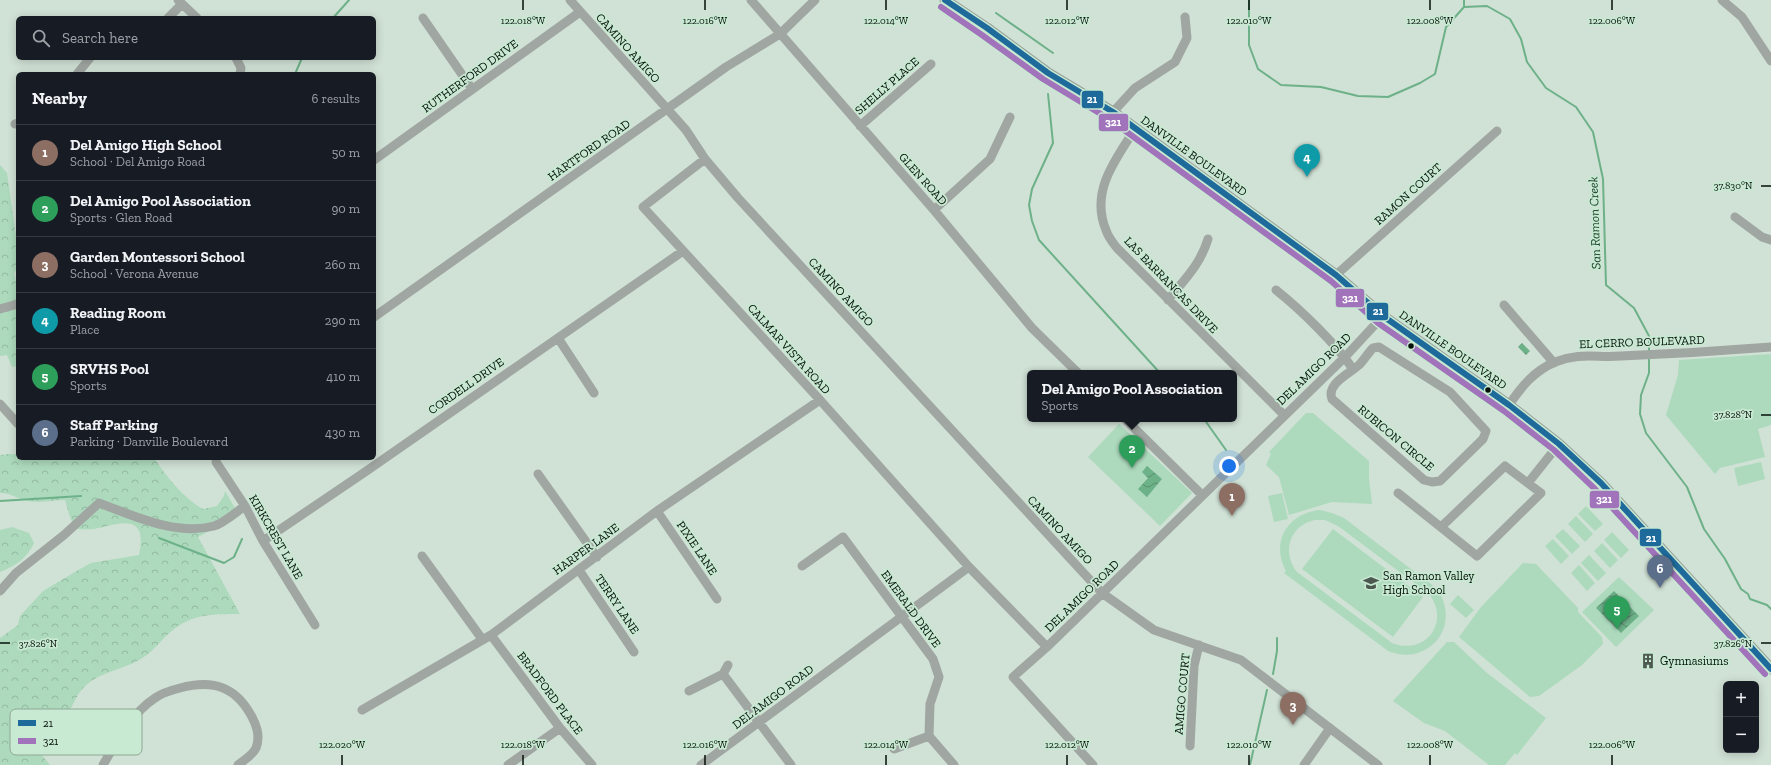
<!DOCTYPE html>
<html lang="en">
<head>
<meta charset="utf-8">
<style>
  :root { --surface:#171b24; --page:#242831; --text:#f1f3f6; --muted:#9ea1a6; --line:#363941; --accent:#b45309 }
  body { margin:0; font-family:"Zilla Slab",serif; background:var(--page); color:var(--text) }
  .controls { position:absolute; right:12px; bottom:12px; display:grid; overflow:hidden; border-radius:6px; box-shadow:0 2px 10px #0003 }
  .controls button { width:36px; height:36px; display:grid; place-items:center; padding:0; border:0; border-bottom:1px solid var(--line); background:var(--surface); color:var(--text); font:20px sans-serif }
  .you { position:absolute; left:1229px; top:466px; width:14px; height:14px; margin:-10px; border:3px solid #fff; border-radius:50%; background:#1a73e8; box-shadow:0 0 0 6px #1a73e833 }
  .badge { display:grid; place-items:center; width:26px; height:26px; border-radius:50%; background:var(--accent); color:#fff; font-size:13px; font-weight:700 }
  .pin { position:absolute; translate:-50% -33px; filter:drop-shadow(0 1px 2px #0008) }
  .pin::after { content:''; position:absolute; top:21px; width:14px; height:12px; background:inherit; clip-path:polygon(0 0,100% 0,50% 100%) }
  .popup { position:absolute; left:1027px; top:370px; width:210px; height:52px; box-sizing:border-box; display:grid; place-content:center; border-radius:6px; background:var(--surface); filter:drop-shadow(0 1px 3px #0005); font-size:13px; white-space:nowrap; color:var(--muted) }
  .popup b { font-size:15px; color:var(--text) }
  .popup::after { content:''; position:absolute; left:50%; top:100%; margin-left:-8px; border:8px solid transparent; border-top-color:var(--surface) }
  .list { margin:0; padding:0; list-style:none }
  h2 { display:flex; justify-content:space-between; align-items:center; height:52px; margin:0; padding:0 16px; font-size:17px }
  h2 small { font-size:13px; font-weight:400; color:var(--muted) }
  .list li { display:grid; grid-template-columns:26px 1fr auto; gap:12px; align-items:center; box-sizing:border-box; height:56px; padding:0 16px; border-top:1px solid var(--line) }
  .list b { display:block; font-size:15px; white-space:nowrap }
  .list p { margin:0; font-size:13px; white-space:nowrap; color:var(--muted) }
  .list em { font-size:13px; font-style:normal; color:var(--muted) }
  .icon { flex:none; width:22px; height:22px; fill:none; stroke:currentColor; stroke-width:2; stroke-linecap:round; stroke-linejoin:round }
  .map { position:relative; flex:none; width:1771px; height:765px; overflow:hidden }
  .search { position:absolute; background:var(--surface); box-shadow:0 2px 10px #0003; left:16px; top:16px; width:360px; height:44px; display:flex; align-items:center; gap:10px; box-sizing:border-box; padding:0 14px; border-radius:6px; color:var(--muted); font-size:15px }
  .panel { position:absolute; background:var(--surface); box-shadow:0 2px 10px #0003; left:16px; top:72px; width:360px; height:388px; border-radius:6px }
  .map>svg:first-child { display:block }
</style>
</head>
<body>
<div class="map">
<svg width="1771" height="765" viewBox="0 0 1771 765">
  <defs>
    <pattern id="forest-crowns" width="20" height="18" patternUnits="userSpaceOnUse"><rect width="20" height="18" fill="#addabd"/><path d="M2 6a3 3 0 1 1 6 0M12 15a3 3 0 1 1 6 0" fill="none" stroke="#93baa1"/></pattern>
    <pattern id="water-waves" width="16" height="10" patternUnits="userSpaceOnUse"><rect width="16" height="10" fill="#6db189"/><path d="M0 5q4-4 8 0t8 0" fill="none" stroke="#588f6e"/></pattern>
  </defs>
  <rect width="100%" height="100%" fill="#d0e1d5"/>
  <!-- green -->
  <path fill="#addabd" fill-rule="evenodd" d="M1771 354V425L1758 429 1765 457 1720 468 1715 474 1666 415 1678 375 1679 360Z
    M1306 413H1313L1369 461V479L1372 504 1332 502 1289 515 1279 477 1266 465 1271 454 1269 452Z
    M1119 424 1192 493 1160 526 1088 457Z
    M1761 462 1765 479 1738 486 1734 468Z
    M1282 493 1288 519 1274 522 1268 496Z
    M1586 506 1603 524 1595 531 1578 514Z
    M1320 510 1332 513 1344 518C1365 534 1386 550 1407 566 1418 575 1432 582 1440 594 1450 611 1447 634 1431 646 1418 656 1403 657 1388 651L1284 573 1286 571C1270 542 1288 513 1320 510ZM1315 520H1325L1338 526 1429 594C1451 622 1425 656 1392 643L1297 572C1281 552 1290 525 1315 520Z
    M1576 516 1593 534 1585 542 1568 524Z
    M1333 529 1423 597 1393 637 1302 569Z
    M1563 529 1580 546 1572 554 1555 536Z
    M1612 532 1629 550 1621 558 1604 540Z
    M1553 539 1569 556 1561 564 1545 546Z
    M1602 543 1618 560 1610 568 1594 551Z
    M1589 555 1606 573 1598 581 1581 563Z
    M1523 563 1536 564 1578 608V612L1602 637 1603 644 1582 665 1539 696 1530 697 1459 637 1481 607Z
    M1579 565 1595 583 1587 591 1571 573Z
    M1619 577 1654 610 1616 647 1582 612Z
    M1458 595 1474 610 1466 618 1450 604Z
    M1447 642H1454L1487 673 1546 718 1517 755 1515 753 1505 765H1489L1445 731 1424 723 1393 701Z"/>
  <!-- forest -->
  <path fill="url(#forest-crowns)" d="M0 165 7 173 18 250V265L14 274 18 291V366L12 367 7 355 0 356Z
    M8 454H18V458H154C167 477 183 498 203 509L217 506 224 496 225 491 239 515 198 537 240 614C209 614 189 614 166 636 158 644 151 653 141 659 124 669 101 672 86 685 77 693 74 704 68 713 61 724 50 730 40 736L41 754 50 765H0V638L18 625 20 616 43 591 80 569 91 563 139 555C148 512 121 523 94 529 88 530 81 529 75 529L69 514 65 500C52 500 37 504 24 500 14 497 11 493 0 493V455Z
    M12 527 29 533 34 543C26 559 17 565 0 572V530Z"/>
  <!-- water -->
  <path fill="url(#water-waves)" d="M1522 343 1530 351 1526 355 1518 347Z
    M1147 466 1162 479 1147 497 1138 489 1148 478 1142 472Z
    M1614 591 1639 616 1621 633 1596 608Z"/>
  <g fill="none" stroke-linecap="round" stroke-linejoin="round">
    <!-- stream -->
    <path stroke="#6db189" stroke-width="2" d="M1249 0V45L1258 69 1281 85 1321 87 1358 96 1388 97 1420 83 1435 74 1446 27 1464 7 1487 6 1510 19 1521 39 1527 62 1546 88 1576 107 1593 132 1603 179 1606 285 1634 308 1649 336V352
      M1464 0V7
      M996 13 1053 53
      M333 18 349 0
      M295 74 302 58
      M1048 94 1053 143 1032 189 1029 205 1032 221 1039 240 1160 373
      M1649 343 1679 342
      M1649 358V373L1641 395 1640 414 1646 433 1687 487 1704 529 1725 559 1741 589 1748 594 1750 599 1767 605 1771 609
      M1204 419 1226 450
      M0 501 81 496
      M159 538 224 563 234 557 242 539
      M1273 674 1277 651V638
      M1250 765 1267 690"/>
    <!-- minor -->
    <path stroke="#a0a6a2" stroke-width="9" d="M178 0 197 18
      M570 0 686 130 705 159 738 198 1102 593 1154 630 1241 660 1378 765
      M751 0 934 210 1032 328 1078 373
      M1722 0 1742 17 1771 61
      M168 18 182 4
      M423 18 472 89
      M236 58 241 68 240 74
      M77 74 90 58
      M1113 112 1135 88 1175 62 1187 38 1185 17
      M15 124 18 123
      M860 126 931 64
      M1135 129C1115 160 1090 192 1106 230 1108 237 1113 243 1117 248L1284 415
      M705 159 643 207 820 400 969 567
      M374 160 580 12
      M934 210 990 159 1010 117
      M1735 217 1762 237 1771 240
      M1336 275 1497 131
      M1276 290C1301 310 1335 343 1353 369
      M1168 300C1185 279 1200 265 1208 239
      M1504 305 1554 363
      M0 309 18 304
      M374 317 726 67 780 34 815 0
      M558 338 594 393
      M1379 347 1450 392 1486 431 1483 439 1440 481 1432 482 1424 480 1332 399C1326 384 1349 374 1359 365 1364 360 1368 353 1373 348Z
      M0 404 18 424
      M1509 405C1521 387 1534 371 1555 362 1581 352 1596 358 1621 356 1671 354 1721 351 1771 347
      M1125 419 1202 495
      M216 462 245 506 263 541 315 625
      M538 474 597 557
      M1528 483 1559 444
      M1398 493 1477 556 1541 493 1505 466 1441 527
      M657 511 717 599
      M263 541 365 472 683 251
      M422 556 482 639
      M802 566 843 537 933 659 939 677 930 704 929 736 954 765
      M579 570 634 652
      M0 591 16 573 64 535 99 503C135 516 175 536 214 526 224 523 236 512 245 506
      M491 635 560 728 592 765
      M723 674 791 765
      M689 691 723 674 728 665
      M362 710 491 635 657 511 820 400
      M1190 746 1194 666 1199 645
      M894 749 929 736
      M103 765C116 742 132 713 155 698 162 693 172 690 180 688 214 679 237 687 253 719 258 729 260 738 256 748 253 755 244 760 238 765
      M508 765 560 728
      M701 765 969 567 1047 647
      M1093 765 1013 677 1047 647 1345 357 1383 316
      M1304 765 1330 728"/>
    <!-- major -->
    <path stroke="#96a099" stroke-width="11" d="M945 0 987 28 1048 73 1113 112 1336 275 1383 316 1509 405 1559 444 1601 483 1771 669"/>
    <defs>
      <path id="bus-1" d="M945 0 987 28 1048 73 1113 112 1336 275 1383 316 1509 405 1559 444 1601 483 1771 669"/>
      <path id="bus-2" d="M941 7 982 35 1043 79 1109 119 1331 281 1378 323 1504 411 1554 450 1595 489 1765 674"/>
    </defs>
    <!-- bus-1 casing -->
    <use href="#bus-1" stroke="#c8e9d2" stroke-width="9"/>
    <!-- bus-2 casing -->
    <use href="#bus-2" stroke="#c8e9d2" stroke-width="9"/>
    <!-- bus-1 -->
    <use href="#bus-1" stroke="#1e6b9b" stroke-width="6"/>
    <!-- bus-2 -->
    <use href="#bus-2" stroke="#a173ba" stroke-width="6"/>
  </g>
  <!-- ticks -->
  <path fill="none" stroke="#051008" stroke-width="1.5" d="M523 0V10M705 0V10M886 0V10M1067 0V10M1249 0V10M1430 0V10M1612 0V10M1761 186H1771M1761 415H1771M0 643H10M1761 643H1771M342 755V765M523 755V765M705 755V765M886 755V765M1067 755V765M1249 755V765M1430 755V765M1612 755V765"/>
  <!-- icons -->
  <defs>
    <symbol id="school-bare" viewBox="-9 -9 18 18"><path d="M0-5L7-2L0 1L-7-2ZM-4 1L0 2.5L4 1V4Q0 6-4 4Z" fill="#4c5950" stroke="#c8e9d2" stroke-width="2.5" paint-order="stroke"/></symbol>
    <symbol id="building-bare" viewBox="-9 -9 18 18"><path d="M-4-6H4V6H1V3H-1V6H-4ZM-2.5-4.3h1.7v1.8h-1.7ZM.8-4.3h1.7v1.8H.8ZM-2.5-1h1.7V.8h-1.7ZM.8-1h1.7V.8H.8Z" fill="#4c5950" stroke="#c8e9d2" stroke-width="2.5" paint-order="stroke"/></symbol>
  </defs>
  <g fill-rule="evenodd">
    <use href="#school-bare" x="1360" y="572" width="22" height="22"/>
    <use href="#building-bare" x="1637" y="650" width="22" height="22"/>
  </g>
  <!-- markers -->
  <g fill="#051008" stroke="#c8e9d2" stroke-width="1.5">
    <circle cx="1411" cy="346" r="3.5"/>
    <circle cx="1488" cy="390" r="3.5"/>
  </g>
  <g text-anchor="middle" stroke-width="3.5" stroke-linejoin="round" paint-order="stroke">
    <!-- street labels -->
    <g font-size="12" fill="#051008" stroke="#c8e9d2">
      <text transform="translate(628 48) rotate(48)" y="4">CAMINO AMIGO</text>
      <text transform="translate(470 76) rotate(-36)" y="4">RUTHERFORD DRIVE</text>
      <text transform="translate(887 86) rotate(-41)" y="4">SHELLY PLACE</text>
      <text transform="translate(589 150) rotate(-35)" y="4">HARTFORD ROAD</text>
      <text transform="translate(1194 156) rotate(36)" y="4">DANVILLE BOULEVARD</text>
      <text transform="translate(923 179) rotate(48)" y="4">GLEN ROAD</text>
      <text transform="translate(1408 194) rotate(-42)" y="4">RAMON COURT</text>
      <text transform="translate(1171 285) rotate(46)" y="4">LAS BARRANCAS DRIVE</text>
      <text transform="translate(841 292) rotate(47)" y="4">CAMINO AMIGO</text>
      <text transform="translate(1642 342) rotate(-2)" y="4">EL CERRO BOULEVARD</text>
      <text transform="translate(789 349) rotate(48)" y="4">CALMAR VISTA ROAD</text>
      <text transform="translate(1453 350) rotate(35)" y="4">DANVILLE BOULEVARD</text>
      <text transform="translate(1314 369) rotate(-44)" y="4">DEL AMIGO ROAD</text>
      <text transform="translate(466 386) rotate(-35)" y="4">CORDELL DRIVE</text>
      <text transform="translate(1396 438) rotate(40)" y="4">RUBICON CIRCLE</text>
      <text transform="translate(1060 530) rotate(47)" y="4">CAMINO AMIGO</text>
      <text transform="translate(276 537) rotate(60)" y="4">KIRKCREST LANE</text>
      <text transform="translate(697 548) rotate(56)" y="4">PIXIE LANE</text>
      <text transform="translate(586 549) rotate(-36)" y="4">HARPER LANE</text>
      <text transform="translate(1082 596) rotate(-44)" y="4">DEL AMIGO ROAD</text>
      <text transform="translate(617 604) rotate(56)" y="4">TERRY LANE</text>
      <text transform="translate(911 609) rotate(54)" y="4">EMERALD DRIVE</text>
      <text transform="translate(550 693) rotate(53)" y="4">BRADFORD PLACE</text>
      <text transform="translate(1182 694) rotate(-85)" y="4">AMIGO COURT</text>
      <text transform="translate(773 697) rotate(-37)" y="4">DEL AMIGO ROAD</text>
    </g>
    <!-- poi labels -->
    <g font-size="12" fill="#051008" stroke="#c8e9d2" text-anchor="start">
      <text x="1383" y="580">San Ramon Valley<tspan x="1383" dy="14">High School</tspan></text>
      <text x="1660" y="665">Gymnasiums</text>
    </g>
    <!-- water labels -->
    <g font-size="13" font-style="italic" fill="#1d432c" stroke="#c8e9d2">
      <text transform="translate(1594 223) rotate(-92)" y="5">San Ramon Creek</text>
    </g>
  </g>
  <!-- legend -->
  <rect x="10" y="709" width="132" height="46" rx="6" fill="#c8e9d2" stroke="#8ea895" stroke-width="1"/>
  <rect x="18" y="720" width="18" height="6" fill="#1e6b9b"/>
  <rect x="18" y="738" width="18" height="6" fill="#a173ba"/>
  <g font-size="11" fill="#051008">
    <text x="43" y="727">21</text>
    <text x="43" y="745">321</text>
  </g>
  <g font-size="10" text-anchor="middle" fill="#051008" stroke="#c8e9d2" stroke-width="3.5" stroke-linejoin="round" paint-order="stroke">
    <text x="523" y="24">122.018°W</text>
    <text x="705" y="24">122.016°W</text>
    <text x="886" y="24">122.014°W</text>
    <text x="1067" y="24">122.012°W</text>
    <text x="1249" y="24">122.010°W</text>
    <text x="1430" y="24">122.008°W</text>
    <text x="1612" y="24">122.006°W</text>
    <text x="1733" y="189">37.830°N</text>
    <text x="1733" y="418">37.828°N</text>
    <text x="38" y="647">37.826°N</text>
    <text x="1733" y="647">37.826°N</text>
    <text x="342" y="748">122.020°W</text>
    <text x="523" y="748">122.018°W</text>
    <text x="705" y="748">122.016°W</text>
    <text x="886" y="748">122.014°W</text>
    <text x="1067" y="748">122.012°W</text>
    <text x="1249" y="748">122.010°W</text>
    <text x="1430" y="748">122.008°W</text>
    <text x="1612" y="748">122.006°W</text>
  </g>
  <g stroke="#c8e9d2" stroke-width="1.5">
    <rect x="1081" y="90" width="23" height="19" rx="4" fill="#1e6b9b"/>
    <rect x="1098" y="113" width="31" height="19" rx="4" fill="#a173ba"/>
    <rect x="1335" y="288" width="30" height="20" rx="4" fill="#a173ba"/>
    <rect x="1366" y="302" width="23" height="19" rx="4" fill="#1e6b9b"/>
    <rect x="1589" y="490" width="31" height="19" rx="4" fill="#a173ba"/>
    <rect x="1639" y="528" width="23" height="19" rx="4" fill="#1e6b9b"/>
  </g>
  <g font-size="11" text-anchor="middle" font-weight="bold" fill="#fff">
    <text x="1092" y="103">21</text>
    <text x="1113" y="126">321</text>
    <text x="1350" y="302">321</text>
    <text x="1378" y="315">21</text>
    <text x="1604" y="503">321</text>
    <text x="1651" y="542">21</text>
  </g>
</svg>
<div class="controls">
<button>+</button>
<button>−</button>
</div>
<div class="you"></div>
<div class="pin badge" style="left:1232px;top:516px;background:#8d6e63">1</div>
<div class="pin badge" style="left:1132px;top:468px;background:#2e9e5b">2</div>
<div class="popup"><b>Del Amigo Pool Association</b>Sports</div>
<div class="pin badge" style="left:1293px;top:725px;background:#8d6e63">3</div>
<div class="pin badge" style="left:1307px;top:177px;background:#0f9aa8">4</div>
<div class="pin badge" style="left:1617px;top:629px;background:#2e9e5b">5</div>
<div class="pin badge" style="left:1660px;top:588px;background:#5c6f8a">6</div>
<div class="search"><svg class="icon" aria-label="search" viewBox="0 0 24 24"><circle cx="10" cy="10" r="6"/><path d="M15 15l6 6"/></svg>Search here</div>
<section class="panel">
<h2>Nearby<small>6 results</small></h2>
<ul class="list">
<li><span class="badge" style="background:#8d6e63">1</span><div><b>Del Amigo High School</b><p>School · Del Amigo Road</p></div><em>50 m</em></li>
<li><span class="badge" style="background:#2e9e5b">2</span><div><b>Del Amigo Pool Association</b><p>Sports · Glen Road</p></div><em>90 m</em></li>
<li><span class="badge" style="background:#8d6e63">3</span><div><b>Garden Montessori School</b><p>School · Verona Avenue</p></div><em>260 m</em></li>
<li><span class="badge" style="background:#0f9aa8">4</span><div><b>Reading Room</b><p>Place</p></div><em>290 m</em></li>
<li><span class="badge" style="background:#2e9e5b">5</span><div><b>SRVHS Pool</b><p>Sports</p></div><em>410 m</em></li>
<li><span class="badge" style="background:#5c6f8a">6</span><div><b>Staff Parking</b><p>Parking · Danville Boulevard</p></div><em>430 m</em></li>
</ul>
</section>
</div>
</body>
</html>
